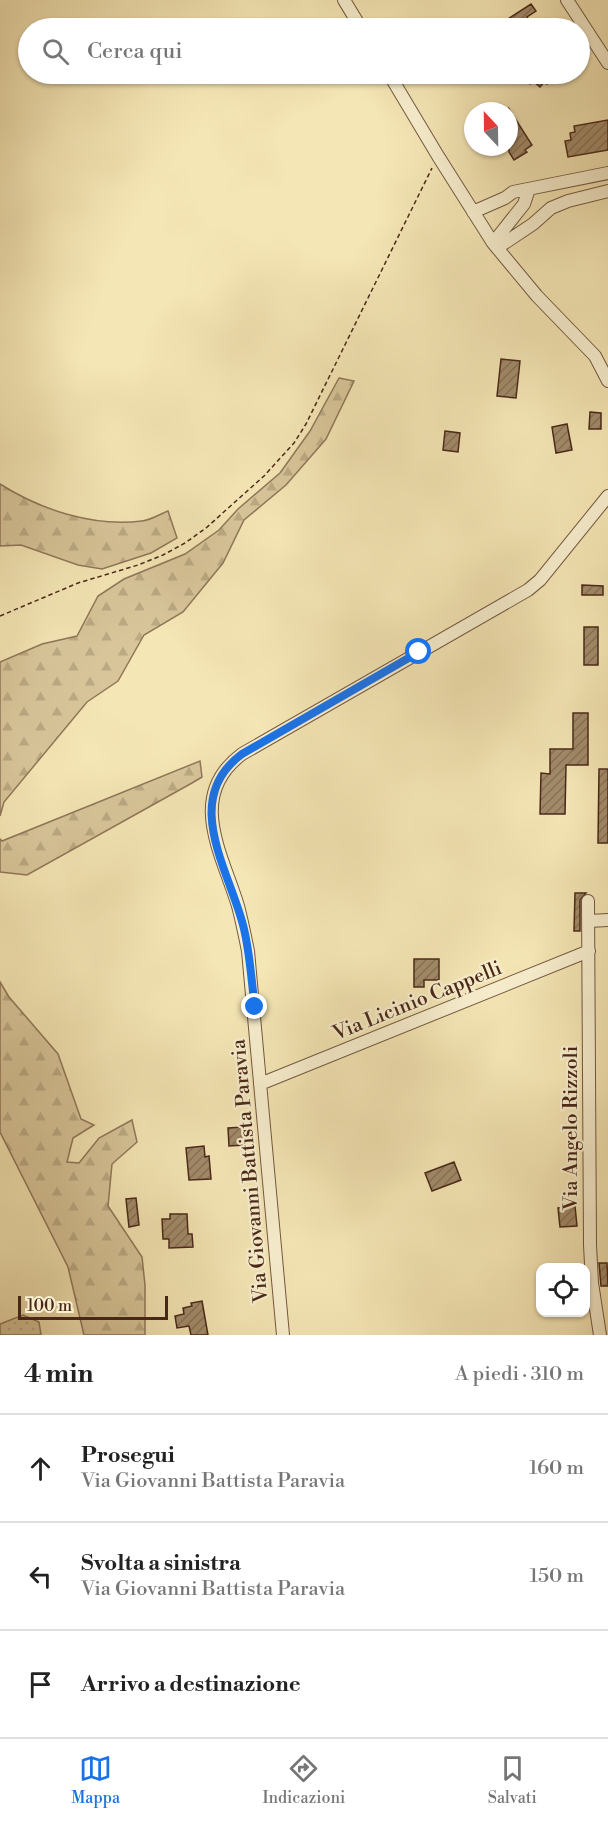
<!DOCTYPE html>
<html lang="it">
<head>
<meta charset="utf-8">
<style>
  :root { --surface:#fff; --page:#f2f2f2; --text:#222; --muted:#767676; --line:#e0e0e0; --accent:#1a73e8 }
  body { margin:0; font-family:"Libre Bodoni",serif; background:var(--page); color:var(--text) }
  .controls { position:absolute; right:18px; bottom:18px; display:grid; overflow:hidden; border-radius:12px; box-shadow:0 2px 4px #0004 }
  .controls button { width:54px; height:54px; display:grid; place-items:center; padding:0; border:0; border-bottom:2px solid var(--line); background:var(--surface); color:var(--text); font:30px sans-serif }
  .compass { position:absolute; left:464px; top:102px; width:54px; height:54px; border-radius:50%; background:var(--surface); box-shadow:0 2px 4px #0004; rotate:338deg }
  .scale { position:absolute; left:18px; bottom:15px; width:150px; box-sizing:border-box; padding-left:6px; border:3px solid #492819; border-top:0; font-size:16px; line-height:21px; white-space:nowrap; color:#492819; -webkit-text-stroke:4px #f8efcf; paint-order:stroke }
  .stop { position:absolute; width:18px; height:18px; margin:-14px; border:4px solid #1a73e8; border-radius:50%; background:#fff }
  .stop.end { background:#1a73e8; border-color:#fff; box-shadow:0 2px 6px #0008 }
  .list { margin:0; padding:0; list-style:none }
  h2 { display:flex; justify-content:space-between; align-items:center; height:78px; margin:0; padding:0 24px; font-size:26px }
  h2 small { font-size:20px; font-weight:400; color:var(--muted) }
  .list li { display:grid; grid-template-columns:39px 1fr auto; gap:18px; align-items:center; box-sizing:border-box; height:108px; padding:0 24px; border-top:2px solid var(--line) }
  .list b { display:block; font-size:22px; white-space:nowrap }
  .list p { margin:0; font-size:20px; white-space:nowrap; color:var(--muted) }
  .list em { font-size:20px; font-style:normal; color:var(--muted) }
  .icon { flex:none; width:33px; height:33px; fill:none; stroke:currentColor; stroke-width:2; stroke-linecap:round; stroke-linejoin:round }
  .map { position:relative; flex:none; width:608px; height:1335px; overflow:hidden }
  .search { position:absolute; background:var(--surface); box-shadow:0 2px 4px #0004; left:18px; right:18px; top:18px; height:66px; display:flex; align-items:center; gap:15px; box-sizing:border-box; padding:0 21px; border-radius:33px; color:var(--muted); font-size:22px }
  .sheet { height:402px; background:var(--surface) }
  nav { display:flex; justify-content:space-around; align-items:center; box-sizing:border-box; height:84px; border-top:2px solid var(--line); background:var(--surface); font-size:16px; color:var(--muted) }
  nav a { display:grid; justify-items:center; gap:3px }
  nav .on { color:var(--accent) }
  .map>svg:first-child { display:block }
</style>
</head>
<body>
<div class="map">
<svg width="608" height="1335" viewBox="0 0 608 1335">
  <defs>
    <pattern id="grass-dots" width="8" height="8" patternUnits="userSpaceOnUse" patternTransform="scale(1.5)"><rect width="8" height="8" fill="#d8c69a"/><path d="M2 2h.1M6 6h.1" fill="none" stroke="#bbaa84" stroke-width="1.8" stroke-linecap="round"/></pattern>
    <pattern id="forest-firs" width="22" height="20" patternUnits="userSpaceOnUse" patternTransform="scale(1.5)"><rect width="22" height="20" fill="#d8c69a"/><path d="M5 1l3.5 6h-7zM16 11l3.5 6h-7z" fill="#bbaa84"/></pattern>
    <pattern id="building-hatch" width="6" height="6" patternUnits="userSpaceOnUse" patternTransform="scale(1.5)"><rect width="6" height="6" fill="#a28b6a"/><path d="M-1 1l2-2M0 6l6-6M5 7l2-2" fill="none" stroke="#867256"/></pattern>
  </defs>
  <rect width="100%" height="100%" fill="#f5e6b5"/>
  <filter id="stains"><feTurbulence type="fractalNoise" baseFrequency=".00333" numOctaves="4"/><feColorMatrix values="0 0 0 0 .2 0 0 0 0 .09 0 0 0 0 .02 0 0 0 .5 -.17"/></filter>
  <radialGradient id="worn" r=".72"><stop offset=".6" stop-color="#630" stop-opacity="0"/><stop offset="1" stop-color="#630" stop-opacity=".3"/></radialGradient>
  <!-- grass -->
  <path fill="url(#grass-dots)" stroke="#90775a" stroke-width="1.5" d="M23 1315 39 1322 41 1335H0V1324Z"/>
  <!-- forest -->
  <path fill="url(#forest-firs)" stroke="#90775a" stroke-width="1.5" d="M339 378 354 381 326 439 286 485 244 520 223 563 183 612 144 635 118 681 87 702 4 802 0 816V662L42 644 77 636 98 596 124 579 185 554 219 530 238 509 280 473 310 431Z
    M0 484C41 510 93 527 142 521 151 520 160 514 168 511L177 538 151 553 102 569 78 565 21 545 0 546Z
    M200 761 202 777 192 783 27 875 0 872V839L2 841Z
    M0 982 9 997 58 1054 81 1119 94 1125 73 1138 67 1162 79 1163 99 1138 132 1120 137 1142 112 1164 108 1206 142 1257 145 1285V1335H84L68 1267 0 1132Z"/>
  <!-- building -->
  <path fill="url(#building-hatch)" stroke="#492819" stroke-width="1.5" d="M531 4 536 11 527 17 529 20 518 27 516 23 508 28H494Z
    M516 74H555L547 84 544 82 540 87 532 80 530 84Z
    M509 109 532 145 525 150 527 152 514 160 509 152Z
    M608 120V150L568 157 565 141 571 140 570 133 575 132 574 126Z
    M501 359 520 361 516 398 497 396Z
    M590 412 601 413V429H589Z
    M567 424 572 450 556 453 552 427Z
    M445 431 460 433 458 452 443 450Z
    M582 585 603 586V595H582Z
    M584 627H598V665H584Z
    M573 713H588V765H566L565 814H540L541 773 550 774V749H573Z
    M599 769H608V843H598Z
    M575 893H586L580 900V931H574Z
    M414 959H439V980H424V987H414Z
    M244 1127 245 1145 229 1146 228 1128Z
    M204 1146 205 1157 209 1156 211 1179 189 1180 186 1148Z
    M454 1162 461 1180 432 1191 425 1173Z
    M136 1198 139 1225 129 1227 126 1199Z
    M575 1206 577 1226 560 1227 558 1208Z
    M170 1214H187L188 1234H192L193 1247 169 1248V1239H163L162 1219H170Z
    M599 1263H607L608 1286H601Z
    M202 1301 208 1335H191L189 1326 177 1328 175 1316 184 1314 183 1308 192 1306 191 1303Z"/>
  <g fill="none" stroke-linecap="round" stroke-linejoin="round">
    <defs>
      <path id="minor" d="M344 0 361 28
        M567 0 608 63
        M389 74 438 156 493 243 537 296 595 356 608 381
        M473 212 505 198 513 192 608 173
        M493 243 524 204 529 189
        M497 248 533 224 551 208 568 201 608 191
        M588 901 590 1245 592 1283 600 1335
        M589 921 608 920
        M260 1084 589 951
        M283 1335 248 951C245 936 242 921 238 906 222 853 186 796 242 754L528 590 540 580 608 496"/>
    </defs>
    <!-- minor casing -->
    <use href="#minor" stroke="#745840" stroke-width="14"/>
    <!-- path -->
    <path stroke="#492819" stroke-width="1.5" stroke-dasharray="4.5 3" stroke-linecap="butt" d="M0 616 78 583 138 565 163 555 185 543 206 528 264 476 294 443 306 424 432 168"/>
    <!-- minor -->
    <use href="#minor" stroke="#f8efcf" stroke-width="12"/>
  </g>
  <g fill="none" stroke-linecap="round" stroke-linejoin="round">
    <!-- route -->
    <path stroke="#1a73e8" stroke-width="8" d="M255 1007C251 980 250 951 243 925 228 868 181 799 242 754L419 652"/>
  </g>
  <g text-anchor="middle" stroke-width="4.5" stroke-linejoin="round" paint-order="stroke">
    <!-- street labels -->
    <g font-size="20" fill="#492819" stroke="#f8efcf">
      <text transform="translate(417 1000) rotate(-22)" y="7">Via Licinio Cappelli</text>
      <text transform="translate(570 1128) rotate(-90)" y="7">Via Angelo Rizzoli</text>
      <text transform="translate(249 1171) rotate(-95)" y="7">Via Giovanni Battista Paravia</text>
    </g>
  </g>
  <rect width="100%" height="100%" filter="url(#stains)"/>
  <rect width="100%" height="100%" fill="url(#worn)"/>
</svg>
<div class="controls">
<button><svg class="icon" aria-label="locate" viewBox="0 0 24 24"><circle cx="12" cy="12" r="6"/><path d="M12 2v4M12 18v4M2 12h4M18 12h4"/></svg></button>
</div>
<svg class="compass" viewBox="-18 -18 36 36"><path d="M0-13l5 13h-10z" fill="#e53935"/><path d="M0 13l5-13h-10z" fill="#767676"/></svg>
<div class="scale">100 m</div>
<div class="stop" style="left:419px;top:652px"></div>
<div class="stop end" style="left:255px;top:1007px"></div>
<div class="search"><svg class="icon" aria-label="search" viewBox="0 0 24 24"><circle cx="10" cy="10" r="6"/><path d="M15 15l6 6"/></svg>Cerca qui</div>
</div>
<section class="sheet">
<h2>4 min<small>A piedi · 310 m</small></h2>
<ul class="list">
<li><svg class="icon" aria-label="ahead" viewBox="0 0 24 24"><path d="M12 20V5M6 11l6-6 6 6"/></svg><div><b>Prosegui</b><p>Via Giovanni Battista Paravia</p></div><em>160 m</em></li>
<li><svg class="icon" aria-label="left" viewBox="0 0 24 24"><path d="M17 20v-9H6M10 6l-5 5 5 5"/></svg><div><b>Svolta a sinistra</b><p>Via Giovanni Battista Paravia</p></div><em>150 m</em></li>
<li><svg class="icon" aria-label="arrive" viewBox="0 0 24 24"><path d="M6 21V4h12l-3 4 3 4H6"/></svg><div><b>Arrivo a destinazione</b></div></li>
</ul>
</section>
<nav>
<a class="on"><svg class="icon" aria-label="map" viewBox="0 0 24 24"><path d="M3 6l6-2 6 2 6-2v14l-6 2-6-2-6 2zM9 4v14M15 6v14"/></svg>Mappa</a>
<a><svg class="icon" aria-label="directions" viewBox="0 0 24 24"><path d="M12 3l9 9-9 9-9-9zM9 14v-3h6M13 9l2 2-2 2"/></svg>Indicazioni</a>
<a><svg class="icon" aria-label="saved" viewBox="0 0 24 24"><path d="M7 4h10v16l-5-4-5 4z"/></svg>Salvati</a>
</nav>
</body>
</html>
